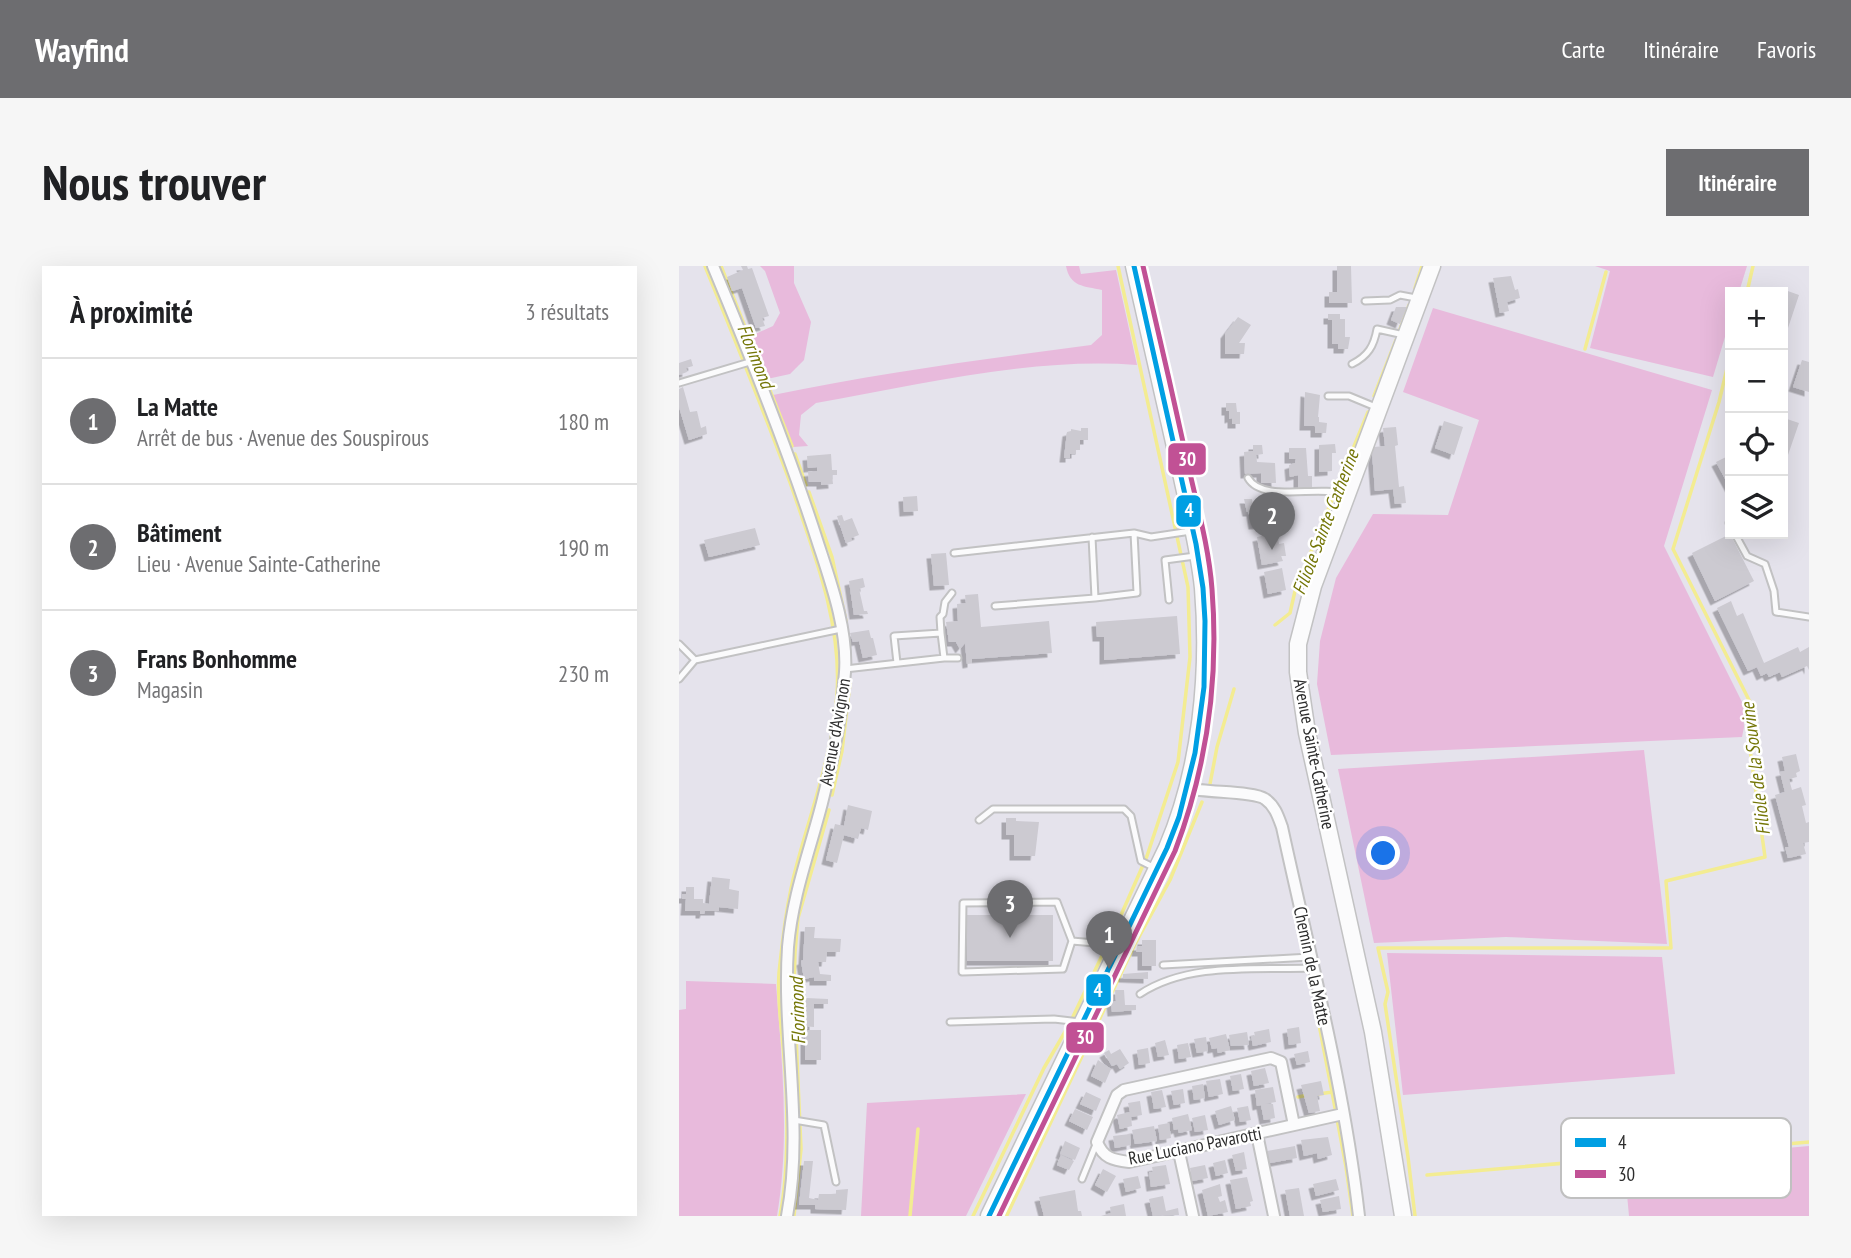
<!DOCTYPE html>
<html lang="fr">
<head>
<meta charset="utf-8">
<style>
  :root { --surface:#fff; --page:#f6f6f6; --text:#202124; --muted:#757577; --line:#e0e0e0; --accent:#6d6d70 }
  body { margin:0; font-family:"PT Sans Narrow",sans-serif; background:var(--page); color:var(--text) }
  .controls { position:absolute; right:21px; top:21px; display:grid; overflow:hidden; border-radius:0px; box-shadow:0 7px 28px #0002 }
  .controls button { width:63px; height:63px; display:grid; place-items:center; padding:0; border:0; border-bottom:2px solid var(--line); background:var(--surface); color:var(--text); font:35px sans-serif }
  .you { position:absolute; left:705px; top:588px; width:24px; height:24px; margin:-18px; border:5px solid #fff; border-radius:50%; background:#1a73e8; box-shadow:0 0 0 10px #1a73e833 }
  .badge { display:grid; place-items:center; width:46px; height:46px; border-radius:50%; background:var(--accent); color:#fff; font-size:23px; font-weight:700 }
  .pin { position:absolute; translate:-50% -58px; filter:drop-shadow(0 2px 4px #0008) }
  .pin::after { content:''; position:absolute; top:37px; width:24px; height:21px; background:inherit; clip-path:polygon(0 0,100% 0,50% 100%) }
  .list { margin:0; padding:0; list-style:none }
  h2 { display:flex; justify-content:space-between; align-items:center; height:91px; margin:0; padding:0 28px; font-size:30px }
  h2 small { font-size:23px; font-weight:400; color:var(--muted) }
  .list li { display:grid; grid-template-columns:46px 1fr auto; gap:21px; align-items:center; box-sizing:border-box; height:126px; padding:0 28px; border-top:2px solid var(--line) }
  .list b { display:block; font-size:26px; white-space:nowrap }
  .list p { margin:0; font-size:23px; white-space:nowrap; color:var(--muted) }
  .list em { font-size:23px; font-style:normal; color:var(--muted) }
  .icon { flex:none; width:38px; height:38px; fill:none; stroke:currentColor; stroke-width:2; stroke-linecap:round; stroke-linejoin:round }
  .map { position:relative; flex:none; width:1130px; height:950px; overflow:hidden; border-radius:0px }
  header { display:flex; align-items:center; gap:42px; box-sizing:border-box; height:98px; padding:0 35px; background:var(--accent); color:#fff }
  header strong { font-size:33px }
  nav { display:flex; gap:38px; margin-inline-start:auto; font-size:24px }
  .intro { display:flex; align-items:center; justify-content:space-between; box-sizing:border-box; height:168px; padding:0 42px }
  h1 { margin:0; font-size:49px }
  .button { padding:18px 32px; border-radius:0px; background:var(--accent); color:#fff; font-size:24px; font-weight:700 }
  main { display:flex; gap:42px; padding:0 42px }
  aside { flex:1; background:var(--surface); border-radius:0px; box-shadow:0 7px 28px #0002 }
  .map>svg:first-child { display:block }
</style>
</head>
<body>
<header>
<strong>Wayfind</strong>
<nav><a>Carte</a><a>Itinéraire</a><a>Favoris</a></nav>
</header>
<div class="intro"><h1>Nous trouver</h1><a class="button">Itinéraire</a></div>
<main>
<aside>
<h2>À proximité<small>3 résultats</small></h2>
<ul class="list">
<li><span class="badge">1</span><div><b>La Matte</b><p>Arrêt de bus · Avenue des Souspirous</p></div><em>180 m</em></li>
<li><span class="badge">2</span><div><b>Bâtiment</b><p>Lieu · Avenue Sainte-Catherine</p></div><em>190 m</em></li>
<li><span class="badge">3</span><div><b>Frans Bonhomme</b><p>Magasin</p></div><em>230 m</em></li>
</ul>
</aside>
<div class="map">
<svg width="1130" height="950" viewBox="0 0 1130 950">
  <defs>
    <filter id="shadow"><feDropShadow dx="-4.5" dy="4.5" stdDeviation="0" flood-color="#0004"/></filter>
  </defs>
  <rect width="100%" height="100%" fill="#e5e3ec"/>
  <!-- green -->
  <path fill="#e8badc" d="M81 0H115V17L132 56 125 94 111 108 88 113 72 70 94 60 101 47 86 5Z
    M387 0H400L402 8 437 4 458 99C352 91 242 119 137 137L122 149 120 169 129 180 114 181 94 129C199 107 306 93 412 79L423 69V24C405 20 391 21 387 0Z
    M916 0H1068L1060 26H1051V54L1034 111 911 82 931 5Z
    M754 42 1033 124 985 280 1064 438 1065 461 1063 471 652 489 638 418 641 375 657 312 694 248 769 249 800 154 724 126Z
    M965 484 988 678 827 671 695 677 659 503Z
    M708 687 983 691 996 808 724 829Z
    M7 715 97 718C103 795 111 874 98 950H0V744L7 743Z
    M347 828 287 950H182L188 837Z
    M1130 880V950H950L945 896Z"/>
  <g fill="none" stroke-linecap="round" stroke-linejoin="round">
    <!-- stream -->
    <path stroke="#f3ec92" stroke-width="3.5" d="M26 0C56 74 86 147 113 222 135 287 163 357 158 428 154 486 133 542 118 598 108 634 104 670 100 707 98 735 103 764 105 792 109 837 110 906 101 950
      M42 0 113 180
      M736 22 743 0
      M1068 26 1074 0
      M721 63 730 39
      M906 83 927 6
      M695 130 717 74
      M116 188 127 219
      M130 226 153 291 167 355
      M596 359 611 347 616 325 689 146
      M531 518 538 481 555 423
      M153 529 163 485 171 417
      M638 748 653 826 640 828
      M653 826 667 901 674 950
      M619 831 629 829
      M748 909 1130 876
      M328 949 455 680 491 614 523 536
      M115 950 122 883 115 725 116 686 119 652 150 544
      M231 950 239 863
      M294 950 365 802 390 759 439 656 468 590 499 496 511 391 509 321 439 0
      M736 950 729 891 706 738 709 726 699 682H992L987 615 1086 591 1070 476 1075 464 1072 438 994 283 1040 136 1051 90"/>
  </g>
  <!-- building -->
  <path fill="#cccad1" filter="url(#shadow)" d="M62 0H68L69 3 73 2 90 50 83 52 86 60 77 62 63 22 53 25 48 11 64 4Z
    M658 0H672L673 37H650V26H658Z
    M832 10 836 24 839 23 841 32 828 36 830 45 821 47 814 12Z
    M1106 24 1120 29 1104 77V31Z
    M717 41H728L721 58 712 54Z
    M649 48H661V53H666V71H671L669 83H659V78H653V54H649Z
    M559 51 572 59 560 77H566L565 88H546V68Z
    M12 93 14 100 7 102 8 106 0 109V97Z
    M1123 94 1130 96V126L1114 121Z
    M4 121 11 146 18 145 22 162 27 160 28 168 10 174 0 141V123Z
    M626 126 641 129 639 151H640V156L648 157 647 167H636V160H625Z
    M547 137H557L558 146H561V158H553V152L550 153V145H547Z
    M1105 152 1120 157 1109 189 1104 187Z
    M765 155 784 161 775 189 756 182Z
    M717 161 719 179 716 180 720 221 725 220 727 237 716 238 714 223 696 225 693 186 695 181 706 180 704 162Z
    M402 162H409V174H401V184H397V188H391V192H385L388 166 392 165V163L402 165Z
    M656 178 657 187H653V205L640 206V179Z
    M574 179H583L584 188 577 189 578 196 596 197 597 217H582V207L566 208 565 186 574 185Z
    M610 182H627L629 210H633V223L619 222V209L611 211 610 199 616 197 617 193H610Z
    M152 188 153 204H158V209H153L154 218 142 219V216H130L129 206 138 205V201L129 202 128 190Z
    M1051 189V222L1037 196Z
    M238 230 239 245 225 246 224 231Z
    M565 233H573L574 244 590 241 592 257H596V263H587L586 258 574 259 572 246H568Z
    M163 249 165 255 173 252 180 269 172 272 173 275 167 277 158 250Z
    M76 262 81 279 30 291 25 274Z
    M598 267 600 278 605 277 607 290H602L604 295 583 299 578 271Z
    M1051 268 1075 315 1036 335 1013 287Z
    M267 287 270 319 255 320 252 288Z
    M603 302 607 324 589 328 585 306Z
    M184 312 186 321 180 323 185 345H188L189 348 175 349 170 315Z
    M299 328 302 361 370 355 373 387 293 393V397L288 398 286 377 281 383 277 376H270L267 356 279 355 278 338 287 337 286 329Z
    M1052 335 1058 350 1064 347 1085 397 1119 381 1121 386 1130 381V404L1128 400 1103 411 1101 406 1090 411 1088 407 1082 410 1078 401 1069 405 1038 342Z
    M498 350 501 388 425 394V371H418L417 356Z
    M190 364 192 372H194L198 389 184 392 180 375 174 376 171 367Z
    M1117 488 1121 505 1117 507 1118 511 1110 513 1113 524 1122 521 1127 539 1123 540 1127 557 1130 556V576L1124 577 1127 588 1109 592 1106 581H1110L1096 529 1106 526 1101 506 1106 505 1103 491Z
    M169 539 193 545 189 564 182 562 179 573 165 569 158 597 147 594 156 558 165 560Z
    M327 552H337V555L360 556 356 590H335V569H327Z
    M33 611 51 613 50 623 60 625 59 643 40 641V645H26L25 648H21V645H6L7 633H3V628H7V621H15V633H24V637L30 638Z
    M288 649H374V695H288Z
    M126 661H136L135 672 162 673 161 686H148L147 696H139L141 708 152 709V715H135V711L125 713 122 695 124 694Z
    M463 674H477V700H463V686H457L458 680H463Z
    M469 706V713L444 712V708Z
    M118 720H121L122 724H127V732L149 733V738H135V761L123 760 122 746H119Z
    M436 724H445L446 739H457V744L433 746 432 736 437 735Z
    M620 761 622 777 610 779 608 763Z
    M590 763 592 776 574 780 572 770H576L575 766Z
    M126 764H142V794H126Z
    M568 766 570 779 552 780 550 769Z
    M547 768 551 784 539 787 538 782 533 783 530 772Z
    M527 771 529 785 518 787 515 773Z
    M486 774 490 789 479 791 476 777Z
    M509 777 512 791 500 793 498 779Z
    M469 782 471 797 460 799 458 784Z
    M441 783 450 797 441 803 438 798 433 800 425 787 430 784 432 788Z
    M629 785 631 796 618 799 615 788Z
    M419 794 432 803 426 817 412 810Z
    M586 802 590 817 575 820 572 805Z
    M562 808 565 823 554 825 551 810Z
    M541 813 544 828 530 831 527 815Z
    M642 815 645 829 638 830 641 845 630 847 622 819Z
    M524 818 526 832 515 834 513 820Z
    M594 821 597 836 586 838H594L596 852 585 854 582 839 578 840 576 824Z
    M504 823 506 837 495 839 492 825Z
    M483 824 487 841 475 843 472 826Z
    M407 826 422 833 417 845 401 838Z
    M461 835 463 849 452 851 453 860 441 863 438 849 451 846 449 837Z
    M552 840 556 854 540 859 536 845Z
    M569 840 572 854 561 856 558 842Z
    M396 843 414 851 408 864 390 855Z
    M509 848 513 864 500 867 499 863 495 864 493 852Z
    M526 849 529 864 516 866 513 852Z
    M490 857 492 872 481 874 479 859Z
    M475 860 478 875 456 878 453 864Z
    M451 868 452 879 436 882 434 870Z
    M649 871 653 889 639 893 638 887 625 890 622 874Z
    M386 875 401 882 396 894 381 888Z
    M616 880 618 892 591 897 588 885Z
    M565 886 568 903 557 905 553 889Z
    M382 889 395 895 390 904 378 899Z
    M546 894 549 907 537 910 534 897Z
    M125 895H134L130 932 139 934 140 928H157V924L169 923 167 944 136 943V939H120Z
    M487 899 491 918 472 921 470 906H474L473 901Z
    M526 899 529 912 513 915 511 902Z
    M424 903 437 910 428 926 416 919Z
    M459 910 462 922 447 926 444 913Z
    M568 911 574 935 571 936 572 940 557 943 551 914Z
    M657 913 660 924 637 930 634 918Z
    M541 918 543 930 539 931 541 936 546 934 549 946 529 950 523 924Z
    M620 922 625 950H611L606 924Z
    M396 924 399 945H402L403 950H365L360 931Z
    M484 930 487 945 499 942 500 949 474 950 470 933Z
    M660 930 662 943 644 946 641 934Z
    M445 938 447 950H422L432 947 431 941Z"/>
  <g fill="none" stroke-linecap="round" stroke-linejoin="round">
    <defs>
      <path id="lane" d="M686 35 711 34 721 29 737 32
        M673 98C689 90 695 80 698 63L725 69
        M0 117 74 95
        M649 130H670L699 142
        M569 212C583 237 640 219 665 228
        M1050 257 1051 259
        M1056 268 1068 290 1086 298 1095 325 1097 346 1130 351
        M275 287 455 267 472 271 512 265
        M416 332 458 327 455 267
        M490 334 486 294 516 290
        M316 340 416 332 413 271
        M262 367 261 351 264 348 266 336 273 327
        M0 378 16 394
        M265 392H279
        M166 403 265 392 262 367 215 370 218 397
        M0 413 16 394 162 363
        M300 554 314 543H445L452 550 462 595 476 602
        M393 675 378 636 284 637 283 706 384 703 393 675 439 679
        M484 699 631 691
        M461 728C509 696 577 704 634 702
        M271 756 375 753 401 756
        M115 854 145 859 157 916
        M403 913 418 876"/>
      <path id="street" d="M34 0C72 91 109 183 139 277 152 317 169 364 166 406 163 450 154 494 143 537 131 584 113 631 109 681 103 771 125 860 108 950
        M509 522C527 527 574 525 586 533 596 540 599 550 603 561 631 690 665 819 680 950
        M592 792 602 796 615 859 450 896C434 894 424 892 418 876L438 829 445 824Z
        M615 859 664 848
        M578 868 595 950
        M500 886 514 950"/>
      <path id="secondary" d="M310 950 488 582C522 502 531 408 524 322 520 283 510 245 502 207 487 138 471 69 455 0
        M724 950 694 766 628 467 619 406V378L634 320 753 0"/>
    </defs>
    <!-- lane casing -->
    <use href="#lane" stroke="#c2c2c3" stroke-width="9"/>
    <!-- street casing -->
    <use href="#street" stroke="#c2c2c3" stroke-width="14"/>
    <!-- secondary casing -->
    <use href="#secondary" stroke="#c2c2c3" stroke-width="19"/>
    <!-- lane -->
    <use href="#lane" stroke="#fbfbfc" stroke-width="5"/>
    <!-- street -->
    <use href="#street" stroke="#fbfbfc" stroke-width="10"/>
    <!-- secondary -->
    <use href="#secondary" stroke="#fbfbfc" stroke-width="16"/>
    <defs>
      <path id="bus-1" d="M310 950 488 582 500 551 516 487 525 421 526 355 524 322 517 278 455 0"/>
      <path id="bus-2" d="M320 950 496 585C528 501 540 413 533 323 530 283 519 243 510 203 495 135 480 68 464 0"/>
    </defs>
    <!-- bus-1 casing -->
    <use href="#bus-1" stroke="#fff" stroke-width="10"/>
    <!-- bus-2 casing -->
    <use href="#bus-2" stroke="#fff" stroke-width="10"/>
    <!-- bus-1 -->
    <use href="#bus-1" stroke="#009fe3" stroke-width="5"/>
    <!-- bus-2 -->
    <use href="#bus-2" stroke="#c15195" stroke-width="5"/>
  </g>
  <g text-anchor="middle" stroke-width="5" stroke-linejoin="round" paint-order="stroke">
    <!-- street labels -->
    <g font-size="18" fill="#2d2d2d" stroke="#fff">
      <text transform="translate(156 466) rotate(-80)" y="6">Avenue d'Avignon</text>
      <text transform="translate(635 488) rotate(79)" y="6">Avenue Sainte-Catherine</text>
      <text transform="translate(633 700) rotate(78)" y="6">Chemin de la Matte</text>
      <text transform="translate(516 880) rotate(-11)" y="6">Rue Luciano Pavarotti</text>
    </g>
    <!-- water labels -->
    <g font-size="19" font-style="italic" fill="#747607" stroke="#fff">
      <text transform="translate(77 90) rotate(68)" y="7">Florimond</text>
      <text transform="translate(646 256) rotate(-69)" y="7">Filiole Sainte Catherine</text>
      <text transform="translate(1076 503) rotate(-97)" y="7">Filiole de la Souvine</text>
      <text transform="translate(118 745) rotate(-92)" y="7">Florimond</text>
    </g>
  </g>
  <!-- legend -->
  <rect x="882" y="852" width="230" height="80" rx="10" fill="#fff" stroke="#c0c0c0" stroke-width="2"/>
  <rect x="896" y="872" width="31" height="9" fill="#009fe3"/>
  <rect x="896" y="904" width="31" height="8" fill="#c15195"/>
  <g font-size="19" fill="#2d2d2d">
    <text x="939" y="883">4</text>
    <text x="939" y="915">30</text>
  </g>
  <g stroke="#fff" stroke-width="2.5">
    <rect x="488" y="176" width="40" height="34" rx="7" fill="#c15195"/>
    <rect x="496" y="228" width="27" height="34" rx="7" fill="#009fe3"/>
    <rect x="406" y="707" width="27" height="34" rx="7" fill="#009fe3"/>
    <rect x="386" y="755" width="40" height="33" rx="7" fill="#c15195"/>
  </g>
  <g font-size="19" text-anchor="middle" font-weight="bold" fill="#fff">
    <text x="508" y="200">30</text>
    <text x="510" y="251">4</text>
    <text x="419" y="731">4</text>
    <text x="406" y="778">30</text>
  </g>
</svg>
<div class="controls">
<button>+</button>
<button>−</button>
<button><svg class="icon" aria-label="locate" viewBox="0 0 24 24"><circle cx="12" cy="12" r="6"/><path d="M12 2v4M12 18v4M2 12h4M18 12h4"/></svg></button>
<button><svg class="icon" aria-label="layers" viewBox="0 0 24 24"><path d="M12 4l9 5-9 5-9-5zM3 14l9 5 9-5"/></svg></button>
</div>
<div class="you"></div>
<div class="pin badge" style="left:430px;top:703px">1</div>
<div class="pin badge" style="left:593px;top:284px">2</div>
<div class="pin badge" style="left:331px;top:672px">3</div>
</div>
</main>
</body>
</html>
